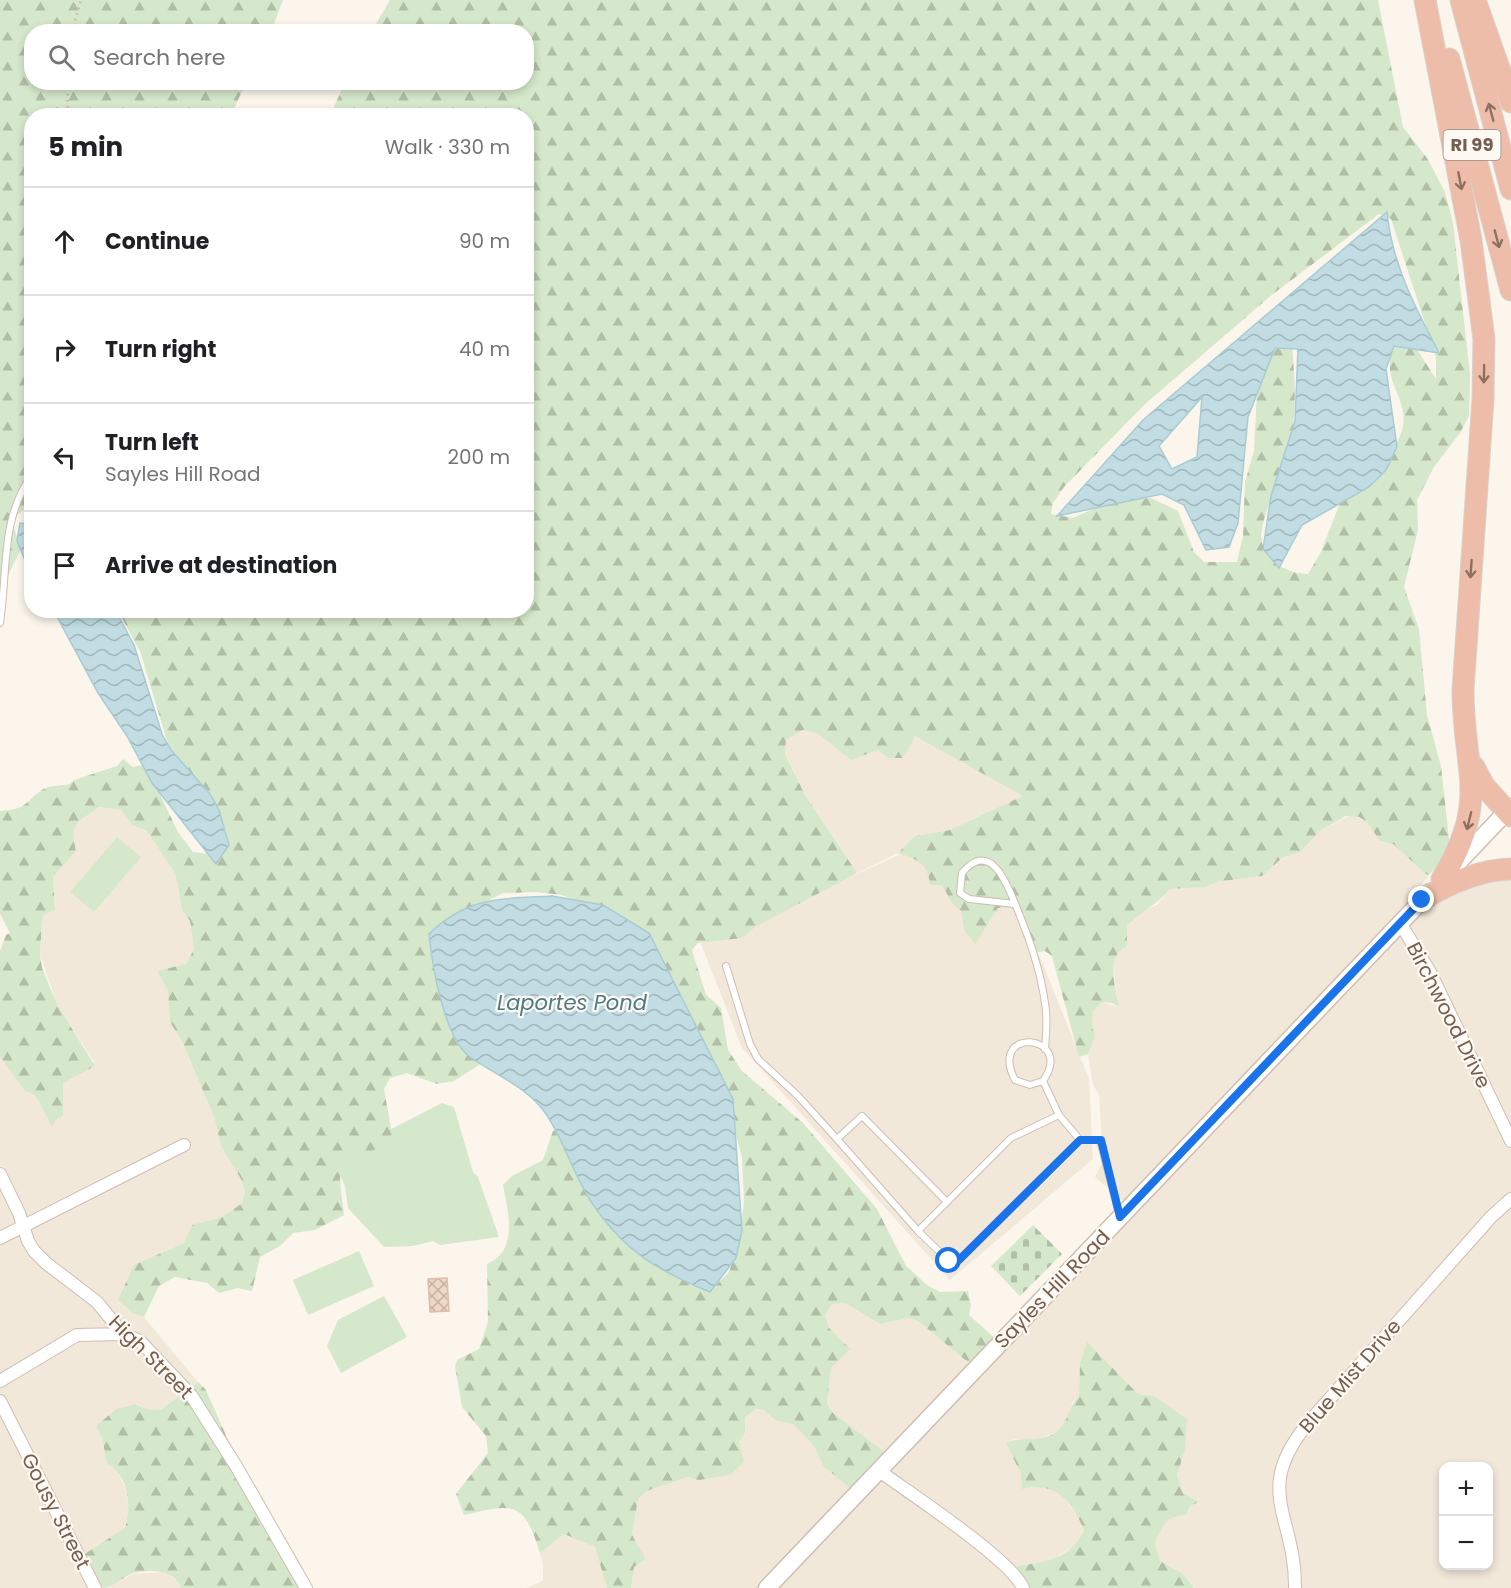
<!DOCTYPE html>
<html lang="en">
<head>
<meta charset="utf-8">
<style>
  :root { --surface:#fff; --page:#f6f6f6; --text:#202124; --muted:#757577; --line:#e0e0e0 }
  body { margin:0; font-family:Poppins,sans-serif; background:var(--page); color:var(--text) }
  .controls { position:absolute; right:18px; bottom:18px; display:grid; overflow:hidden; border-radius:12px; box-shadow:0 3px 9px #0003 }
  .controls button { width:54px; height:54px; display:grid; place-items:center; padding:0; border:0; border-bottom:2px solid var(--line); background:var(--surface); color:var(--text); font:30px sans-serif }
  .stop { position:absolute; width:18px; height:18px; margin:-14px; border:4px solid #1a73e8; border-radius:50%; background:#fff }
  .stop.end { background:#1a73e8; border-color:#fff; box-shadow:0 2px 6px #0008 }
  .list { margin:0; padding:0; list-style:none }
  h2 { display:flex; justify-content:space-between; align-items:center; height:78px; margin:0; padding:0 24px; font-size:26px }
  h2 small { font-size:20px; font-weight:400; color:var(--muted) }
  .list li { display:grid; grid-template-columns:39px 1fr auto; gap:18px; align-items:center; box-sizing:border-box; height:108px; padding:0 24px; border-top:2px solid var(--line) }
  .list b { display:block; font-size:22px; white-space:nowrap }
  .list p { margin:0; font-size:20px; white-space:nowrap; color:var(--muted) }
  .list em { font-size:20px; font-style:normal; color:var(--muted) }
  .icon { flex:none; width:33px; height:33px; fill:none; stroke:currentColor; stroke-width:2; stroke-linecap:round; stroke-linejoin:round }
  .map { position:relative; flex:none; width:1511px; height:1588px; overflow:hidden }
  .search { position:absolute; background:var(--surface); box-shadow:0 3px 9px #0003; left:24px; top:24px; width:510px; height:66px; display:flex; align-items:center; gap:15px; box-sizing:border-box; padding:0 21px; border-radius:24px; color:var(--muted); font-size:22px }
  .panel { position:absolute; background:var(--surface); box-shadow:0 3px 9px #0003; left:24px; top:108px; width:510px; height:510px; border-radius:24px }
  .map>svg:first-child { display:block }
</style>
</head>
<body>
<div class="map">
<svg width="1511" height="1588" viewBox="0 0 1511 1588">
  <defs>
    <pattern id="forest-firs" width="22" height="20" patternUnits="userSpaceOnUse" patternTransform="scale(1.5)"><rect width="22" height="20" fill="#d5e8cb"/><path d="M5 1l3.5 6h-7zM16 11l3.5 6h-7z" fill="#b1bfa7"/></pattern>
    <pattern id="cemetery-stones" width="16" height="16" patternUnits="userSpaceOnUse" patternTransform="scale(1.5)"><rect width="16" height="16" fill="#d5e8cb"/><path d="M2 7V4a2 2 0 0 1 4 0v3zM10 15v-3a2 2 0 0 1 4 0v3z" fill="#b1bfa7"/></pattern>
    <pattern id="water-waves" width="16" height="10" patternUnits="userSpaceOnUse" patternTransform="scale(1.5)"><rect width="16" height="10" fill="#c1dde3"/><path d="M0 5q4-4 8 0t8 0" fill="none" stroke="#a1b6ba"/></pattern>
    <pattern id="building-cross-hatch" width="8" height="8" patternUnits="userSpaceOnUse" patternTransform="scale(1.5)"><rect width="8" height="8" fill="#eed7c6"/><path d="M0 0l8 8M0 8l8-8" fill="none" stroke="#c5b2a3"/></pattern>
  </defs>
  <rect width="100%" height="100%" fill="#fbf5eb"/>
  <!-- residential -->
  <path fill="#f2e8da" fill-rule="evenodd" d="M804 730 817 733 851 760 878 750 888 758H902L915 736 955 756 1024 796 950 830 915 836 898 853 857 873 805 795 785 753 786 740Z
    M99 807 121 810 132 825 147 831 176 875 182 910 190 921 194 949 186 964 158 972 168 991 170 1022 182 1041 214 1117 221 1146 241 1179 245 1192 241 1204 222 1217 192 1226 184 1243 134 1265 137 1314 144 1317 198 1382 161 1410 147 1409 135 1404 116 1409 96 1426 102 1437 107 1463 116 1468 126 1490 130 1515 126 1528 83 1555 103 1588H0V1057L25 1091 36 1096 56 1120 63 1116V1083L94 1062 57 1004 40 954 42 920 44 914 55 909 53 877 76 851 72 835 76 823Z
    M1351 815 1368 822 1380 841 1393 844 1429 875 1406 907 1443 884 1511 868V1588H1194L1182 1573 1160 1561 1155 1543 1165 1521 1172 1516 1186 1515 1190 1506 1198 1502 1183 1493 1177 1475 1185 1450 1154 1396 1138 1394 1087 1343 1080 1363 1079 1396 1072 1402 1070 1416 1058 1431 1035 1441 1014 1439 1006 1443 1021 1474 1037 1485 1060 1493 1079 1517 1084 1531 1076 1546 1060 1554 1052 1561 1017 1566 1022 1588H631L634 1567 646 1559 632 1535 638 1499 647 1491 688 1477 699 1480 739 1443 745 1433V1418L754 1409 764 1410 776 1421 793 1424 814 1446 823 1466 887 1454 832 1412 827 1403 831 1368 825 1315 832 1304 845 1303 880 1324 909 1318 918 1321 974 1367 1126 1204 1095 1177 1103 1161 1099 1094 1093 1085 1088 1054 1095 1037 1091 1026 1093 1011 1102 1002 1119 1007 1112 963 1127 926 1139 913 1158 904 1170 889 1206 887 1216 882 1262 876 1282 858 1300 852 1321 830ZM1444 1466H1488V1566H1444Z
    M923 844 1020 907 1089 1079 1093 1159 950 1280 742 1048 701 944Z
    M564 1534 595 1547 607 1588H526L543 1581V1563L540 1553Z
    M165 1572 179 1582 181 1588H109L133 1574Z"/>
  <!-- green -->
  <path fill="#d5e8cb" d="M117 837 141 857 94 912 70 892Z
    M442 1103 454 1107 473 1172 478 1177 499 1237 440 1245 433 1241 413 1246 384 1247 348 1208 345 1186 333 1159Z
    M359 1251 374 1286 308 1315 293 1280Z
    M384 1296 407 1337 341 1373 327 1346 338 1320Z"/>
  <!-- forest -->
  <path fill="url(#forest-firs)" fill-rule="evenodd" d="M0 0H283L271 31 32 32V82L246 83 231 115 32 116 31 506 18 514 13 525 21 549 8 575 0 602Z
    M390 0H1378L1403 127 1427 158 1445 192 1453 223 1470 375 1469 416 1460 433 1434 467 1417 500 1418 530 1404 587 1419 629 1427 715 1441 766 1449 839 1454 846 1429 875 1426 874 1393 844 1380 841 1367 822 1359 817 1346 816 1321 830 1300 852 1282 858 1262 876 1216 882 1206 887 1170 889C1157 905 1141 911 1127 926V946C1104 957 1116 986 1119 1007L1112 1003 1102 1002 1093 1011 1092 1026 1095 1037 1088 1054 1079 1057 1052 956 1045 951 1032 953 1029 938 1012 905 998 908 975 944 964 930 961 911 952 903 942 885H930C928 863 917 859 898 853L915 836 950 830 1023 796 915 736 903 758H888L878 750 851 760 817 733 803 730 786 740 785 754 805 795 857 873 755 927 742 938 698 943 692 950 706 995 721 1008 728 1050 742 1071 803 1123 877 1209 906 1266 927 1285 940 1292 968 1291 971 1306 969 1315 998 1341 974 1367 918 1321 909 1318 880 1324 845 1303 832 1304 825 1315 829 1328 850 1349 831 1368 827 1403 832 1412 887 1454 854 1491 823 1466 814 1446 793 1424 776 1421 764 1410 755 1409 745 1418V1433L739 1443 744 1462 730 1475 699 1480 688 1477 647 1491 638 1499 632 1535 646 1559 634 1567 631 1588H607L595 1547 564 1534 540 1553C524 1501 514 1503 464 1515L456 1494 488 1453 486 1436 462 1407 455 1366 457 1360 479 1349 488 1322 487 1264C519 1251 508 1212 503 1185L512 1176 543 1160 553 1131 559 1128C569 1187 659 1249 705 1286L716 1285 729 1272 740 1238 744 1200 742 1157 722 1086 608 913 562 895 536 892 504 893 482 903 434 951C435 998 447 1031 482 1063L454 1081 437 1084 407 1073 390 1078 384 1089 392 1134 381 1149C331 1157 339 1172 344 1215L315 1230 293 1233 280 1246 260 1257 252 1291 238 1288 219 1293 207 1283 175 1277 159 1286 144 1317 133 1313 118 1300 134 1265 184 1243 192 1225 222 1217 241 1204 245 1192 241 1179 221 1146 214 1117 182 1041 170 1022 168 991 157 971 186 964 194 949 190 921 182 910 176 875 147 831 132 825 121 810 99 807C78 823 69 821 76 851L53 877 55 910 44 915 42 920 40 954 42 968 57 1004 95 1066 63 1083V1116L56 1120 52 1127 36 1096 25 1091 0 1057V951L6 935 10 933 0 914V811C28 809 22 804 42 790 48 785 62 786 70 784L74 780 117 766 123 759 133 767 142 765 144 761 178 832 193 852 216 855 228 841 226 831 208 805 177 774 140 651 118 611 526 610V116L330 115 345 83 526 82V32L372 31ZM1379 214 1391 219 1436 357V379L1413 343 1400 338C1369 380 1420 399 1398 440L1340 503 1321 552 1308 574C1290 574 1267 563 1262 543 1257 523 1279 485 1285 465 1297 427 1296 386 1292 347L1272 337 1257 392 1254 451 1245 482 1243 536 1237 562H1204L1194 552 1178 511 1151 498 1111 501 1073 518 1051 514 1053 503 1064 487 1144 405 1273 294Z
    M1087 1342 1138 1394 1154 1396 1187 1419 1185 1450 1177 1475 1183 1493 1199 1502 1190 1506 1186 1515C1164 1517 1164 1524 1155 1543L1160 1561 1182 1573 1194 1588H1022L1017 1566C1046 1562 1070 1559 1084 1531 1074 1502 1054 1480 1022 1489L1021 1474 1006 1443C1023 1435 1045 1445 1060 1428 1070 1418 1069 1405 1079 1396L1080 1363Z
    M198 1382 206 1390 240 1467 309 1588H181C176 1570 149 1569 134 1573 123 1576 115 1588 103 1588L83 1555 125 1528C132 1508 129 1474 107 1464L102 1437 96 1426 116 1409 135 1404 147 1409 161 1410Z"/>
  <!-- cemetery -->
  <path fill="url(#cemetery-stones)" d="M1033 1225 1062 1254 1020 1296 991 1266Z"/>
  <!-- water -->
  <path fill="url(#water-waves)" stroke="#a8ccd4" stroke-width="1.5" fill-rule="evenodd" d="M1387 212C1392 264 1415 307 1439 353L1394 346 1386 369 1397 447 1386 470 1369 487 1302 525 1279 568 1263 549 1271 496 1295 421 1298 349 1275 348 1248 417 1238 523 1229 547 1206 550 1184 505 1162 494 1057 516 1143 420ZM1202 397 1197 457 1172 469 1159 446Z
    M20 523 31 525V575L17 541Z
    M54 611H116L134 645 162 734 171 750 210 794 219 810 229 845 216 864 152 783 127 736 98 693Z
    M552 896 603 905 649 933 733 1099 742 1231 736 1258 710 1292C658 1271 624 1251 592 1203 574 1177 565 1142 546 1114 528 1087 495 1075 470 1057 444 1038 432 965 429 934 468 896 501 899 552 896Z"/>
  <!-- building -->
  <path fill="url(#building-cross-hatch)" stroke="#dfbea8" stroke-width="1.5" d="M447 1278 449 1311 430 1312 428 1279Z"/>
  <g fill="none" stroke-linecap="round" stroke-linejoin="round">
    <defs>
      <path id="lane" d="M0 623C8 571 0 519 32 475
        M1015 904 969 899 960 893 962 873C990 839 1007 883 1016 906 1029 938 1040 968 1045 1003 1048 1019 1046 1033 1045 1049
        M726 966 750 1044 758 1059 798 1096 837 1139
        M1043 1081C1076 1034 987 1025 1015 1080L1030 1085 1043 1081 1059 1115 1080 1140
        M1059 1115 1011 1138 918 1231 949 1261 959 1260 1080 1140H1100L1119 1214
        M918 1231 837 1139 862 1116 947 1202"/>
      <path id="street" d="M1400 923 1430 972 1511 1141
        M0 1174 19 1213 28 1241 34 1251 46 1263 97 1302 123 1334 140 1341 191 1395 236 1466 306 1588
        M0 1238 184 1145
        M0 1381 77 1335 123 1334
        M0 1401 95 1588
        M878 1470C908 1492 1012 1560 1023 1588
        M1295 1588C1296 1515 1251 1491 1309 1422L1491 1217 1511 1199"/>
      <path id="secondary" d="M1452 869 1511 807
        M767 1588 1430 892"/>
      <path id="highway" d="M1425 0 1471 240 1484 339 1483 399 1463 690C1463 773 1491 798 1442 879
        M1461 0 1511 189
        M1475 0 1511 102
        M1449 59 1511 290
        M1474 767 1484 786 1511 816
        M1422 900C1449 883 1479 870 1511 869"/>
    </defs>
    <!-- lane casing -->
    <use href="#lane" stroke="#ccbeb2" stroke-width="8"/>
    <!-- street casing -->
    <use href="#street" stroke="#ccbeb2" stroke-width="14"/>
    <!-- secondary casing -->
    <use href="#secondary" stroke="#cfbfb0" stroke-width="19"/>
    <!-- highway casing -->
    <use href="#highway" stroke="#d8d2ce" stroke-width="23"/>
    <!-- path -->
    <path stroke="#d3baa8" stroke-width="3" stroke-dasharray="1.5 4.5" stroke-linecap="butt" d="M72 32 81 0
      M67 82 68 116"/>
    <!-- lane -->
    <use href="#lane" stroke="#fff" stroke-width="6"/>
    <!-- street -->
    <use href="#street" stroke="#fff" stroke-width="12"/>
    <!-- secondary -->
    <use href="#secondary" stroke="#fff" stroke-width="16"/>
    <!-- highway -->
    <use href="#highway" stroke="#eebda9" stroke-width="21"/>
  </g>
  <!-- one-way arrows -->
  <defs><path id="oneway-shaft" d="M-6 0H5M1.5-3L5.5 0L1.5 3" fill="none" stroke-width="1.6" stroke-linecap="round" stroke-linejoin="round" transform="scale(1.5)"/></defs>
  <g stroke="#8c7162">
    <use href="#oneway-shaft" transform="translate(1491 112) rotate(-105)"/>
    <use href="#oneway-shaft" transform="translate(1460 181) rotate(79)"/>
    <use href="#oneway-shaft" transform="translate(1497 239) rotate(75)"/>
    <use href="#oneway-shaft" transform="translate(1484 374) rotate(91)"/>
    <use href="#oneway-shaft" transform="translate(1471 569) rotate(94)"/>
    <use href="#oneway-shaft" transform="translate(1469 821) rotate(104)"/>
  </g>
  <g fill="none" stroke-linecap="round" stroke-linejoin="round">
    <!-- route -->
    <path stroke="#1a73e8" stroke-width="8" d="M949 1261 959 1260 1080 1140H1101L1120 1217 1422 900"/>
  </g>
  <g text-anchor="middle" stroke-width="4.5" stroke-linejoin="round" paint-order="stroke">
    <!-- shield labels -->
    <rect fill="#fef9f2" stroke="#9d8c81" stroke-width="1.5" x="1443.5" y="130" width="57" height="30" rx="4.5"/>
    <g font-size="18" font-weight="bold" fill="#745e50">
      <text x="1472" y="151">RI 99</text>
    </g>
    <!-- street labels -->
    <g font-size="20" fill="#745e50" stroke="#fef9f2">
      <text transform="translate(1449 1015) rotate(63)" y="7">Birchwood Drive</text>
      <text transform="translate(1052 1289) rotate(-46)" y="7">Sayles Hill Road</text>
      <text transform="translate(151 1357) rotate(45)" y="7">High Street</text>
      <text transform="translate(1350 1376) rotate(-49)" y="7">Blue Mist Drive</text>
      <text transform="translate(56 1511) rotate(63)" y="7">Gousy Street</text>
    </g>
    <!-- water labels -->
    <g font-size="21" font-style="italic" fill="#4c7a85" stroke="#fef9f2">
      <text x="572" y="1010">Laportes Pond</text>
    </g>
  </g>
</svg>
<div class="controls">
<button>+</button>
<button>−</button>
</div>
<div class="stop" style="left:949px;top:1261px"></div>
<div class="stop end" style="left:1422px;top:900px"></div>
<div class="search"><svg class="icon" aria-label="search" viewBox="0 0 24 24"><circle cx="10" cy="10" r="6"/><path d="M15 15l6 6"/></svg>Search here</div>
<section class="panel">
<h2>5 min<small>Walk · 330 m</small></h2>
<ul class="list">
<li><svg class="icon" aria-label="ahead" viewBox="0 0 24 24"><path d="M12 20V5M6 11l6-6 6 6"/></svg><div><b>Continue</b></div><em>90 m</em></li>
<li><svg class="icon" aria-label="right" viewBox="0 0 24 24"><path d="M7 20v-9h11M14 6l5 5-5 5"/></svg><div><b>Turn right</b></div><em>40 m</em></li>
<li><svg class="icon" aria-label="left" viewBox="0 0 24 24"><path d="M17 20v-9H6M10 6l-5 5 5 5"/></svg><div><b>Turn left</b><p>Sayles Hill Road</p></div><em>200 m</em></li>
<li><svg class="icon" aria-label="arrive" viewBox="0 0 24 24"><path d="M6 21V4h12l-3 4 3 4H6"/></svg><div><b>Arrive at destination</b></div></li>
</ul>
</section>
</div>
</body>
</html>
